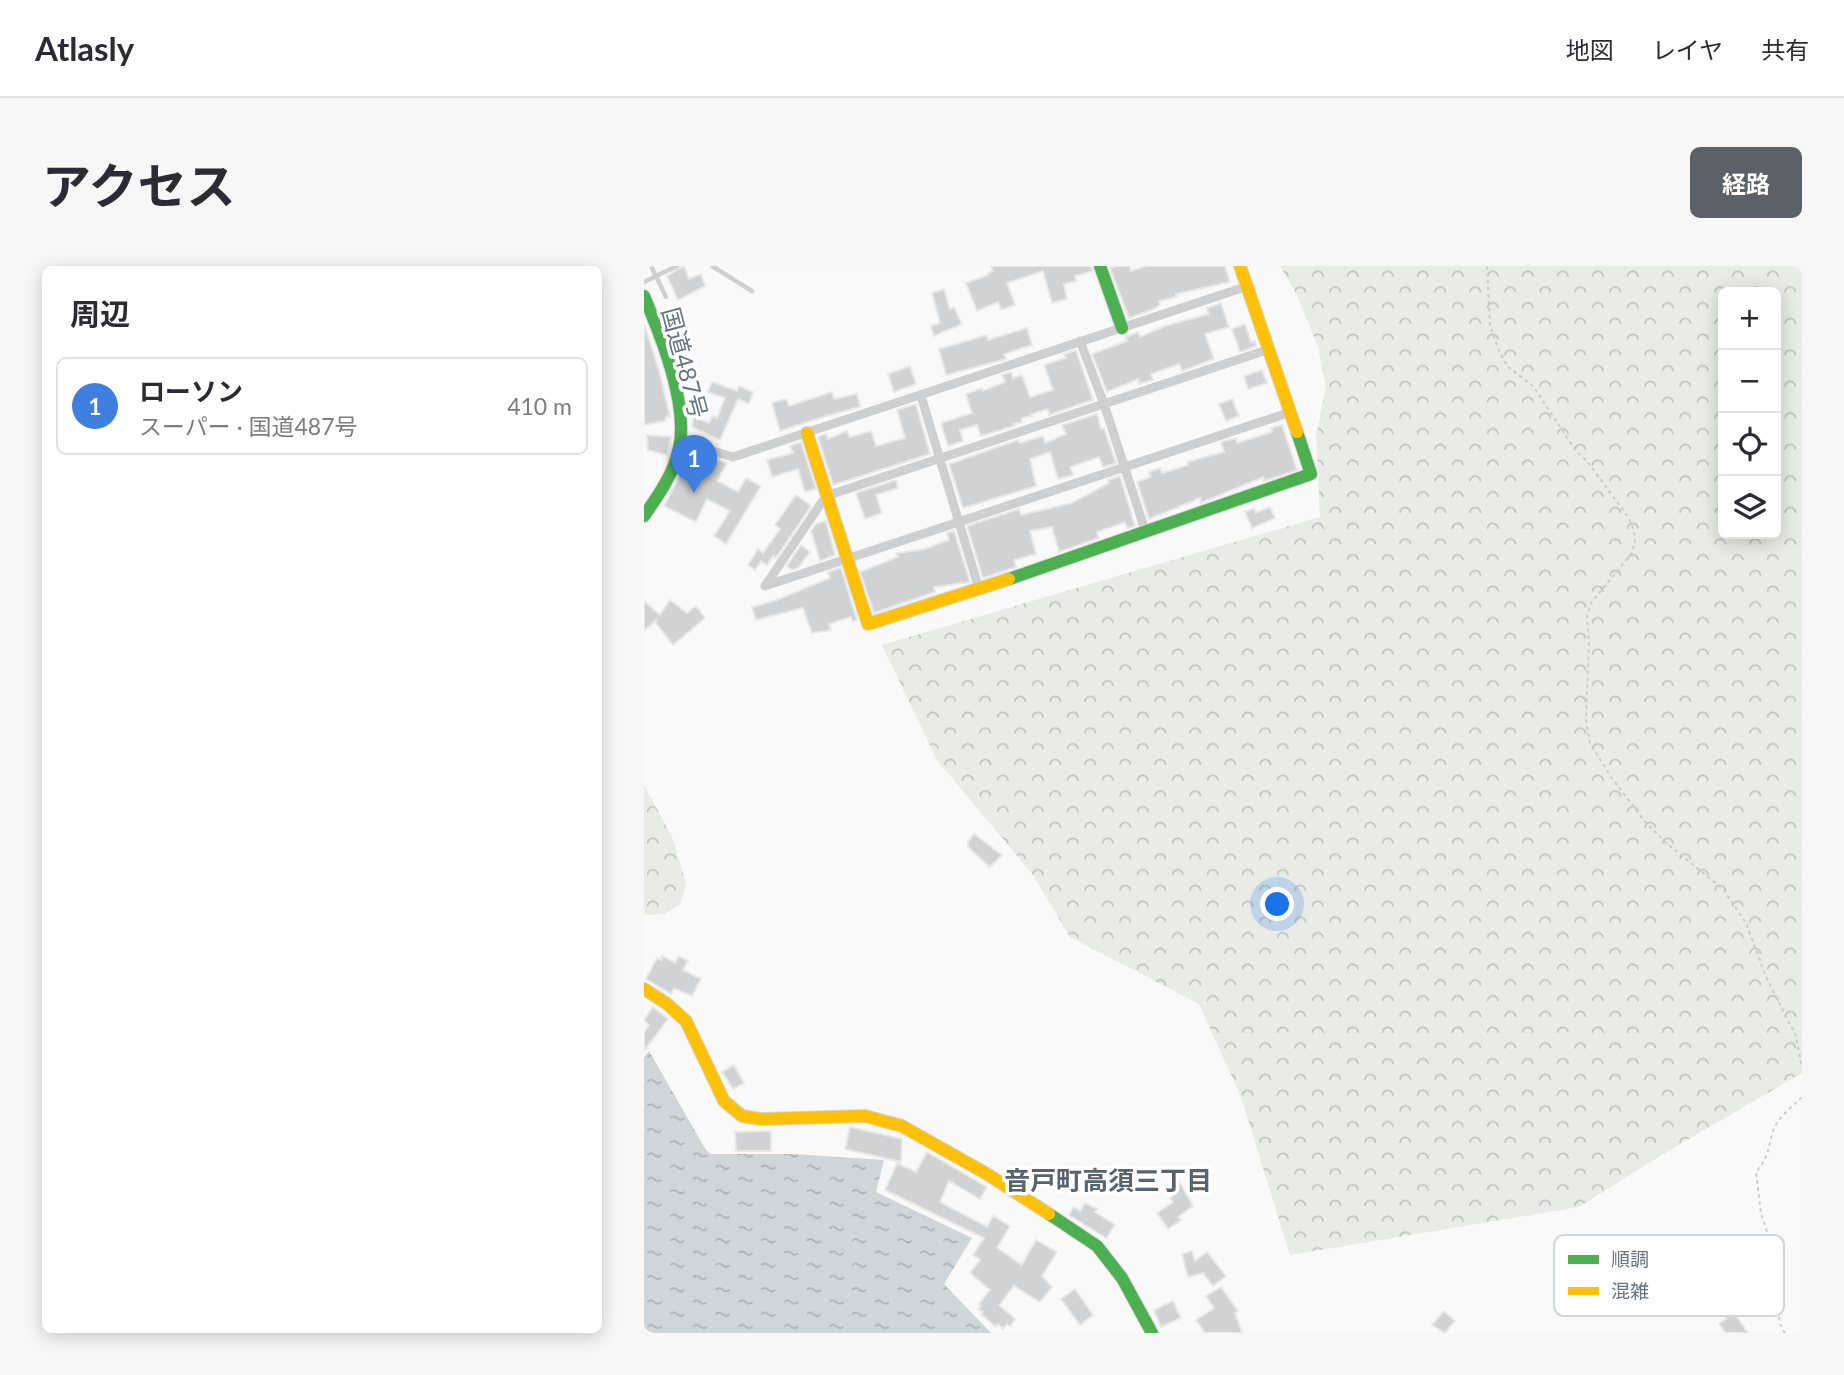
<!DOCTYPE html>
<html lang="ja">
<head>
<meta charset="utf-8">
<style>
  :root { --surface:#fff; --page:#f7f7f7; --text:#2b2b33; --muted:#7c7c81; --line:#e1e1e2; --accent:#5c6169 }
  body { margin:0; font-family:Lato,"Noto Sans JP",sans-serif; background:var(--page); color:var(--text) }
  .controls { position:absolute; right:21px; top:21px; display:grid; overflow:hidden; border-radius:10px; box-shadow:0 4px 18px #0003 }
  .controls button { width:63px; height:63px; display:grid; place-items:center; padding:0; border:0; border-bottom:2px solid var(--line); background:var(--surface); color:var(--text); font:35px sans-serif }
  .you { position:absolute; left:634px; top:639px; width:24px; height:24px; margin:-18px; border:5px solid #fff; border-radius:50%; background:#1a73e8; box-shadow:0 0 0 10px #1a73e833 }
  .badge { display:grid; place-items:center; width:46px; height:46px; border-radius:50%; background:var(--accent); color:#fff; font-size:23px; font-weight:700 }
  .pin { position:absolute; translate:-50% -58px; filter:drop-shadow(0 2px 4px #0008) }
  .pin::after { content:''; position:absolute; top:37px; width:24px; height:21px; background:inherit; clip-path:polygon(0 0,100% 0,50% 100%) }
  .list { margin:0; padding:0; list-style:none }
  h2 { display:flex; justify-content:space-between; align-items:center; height:91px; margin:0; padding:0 28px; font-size:30px }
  h2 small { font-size:23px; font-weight:400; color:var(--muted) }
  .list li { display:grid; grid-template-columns:46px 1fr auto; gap:21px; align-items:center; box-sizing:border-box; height:98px; margin:0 14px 14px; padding:0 14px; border:2px solid var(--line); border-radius:10px }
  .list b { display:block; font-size:26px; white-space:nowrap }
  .list p { margin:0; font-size:23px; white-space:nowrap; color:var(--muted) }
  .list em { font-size:23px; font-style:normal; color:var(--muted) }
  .icon { flex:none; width:38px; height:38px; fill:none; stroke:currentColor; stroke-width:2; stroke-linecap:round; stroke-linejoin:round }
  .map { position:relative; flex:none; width:1158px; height:1067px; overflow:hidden; border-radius:10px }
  header { display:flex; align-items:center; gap:42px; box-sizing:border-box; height:98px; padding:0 35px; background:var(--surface); border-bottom:2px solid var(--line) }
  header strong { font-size:33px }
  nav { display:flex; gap:38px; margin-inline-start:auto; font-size:24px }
  .intro { display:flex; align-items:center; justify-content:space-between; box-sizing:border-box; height:168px; padding:0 42px }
  h1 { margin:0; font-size:49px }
  .button { padding:18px 32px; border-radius:10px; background:var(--accent); color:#fff; font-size:24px; font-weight:700 }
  main { display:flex; gap:42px; padding:0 42px }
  aside { flex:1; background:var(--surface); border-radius:10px; box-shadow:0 4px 18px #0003 }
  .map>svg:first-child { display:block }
</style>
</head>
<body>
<header>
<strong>Atlasly</strong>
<nav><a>地図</a><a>レイヤ</a><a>共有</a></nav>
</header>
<div class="intro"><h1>アクセス</h1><a class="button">経路</a></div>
<main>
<aside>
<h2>周辺<small></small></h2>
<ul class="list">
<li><span class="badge" style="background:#3f7fe0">1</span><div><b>ローソン</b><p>スーパー · 国道487号</p></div><em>410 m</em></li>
</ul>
</aside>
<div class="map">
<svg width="1158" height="1067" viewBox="0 0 1158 1067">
  <defs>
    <pattern id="forest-crowns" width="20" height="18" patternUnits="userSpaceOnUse" patternTransform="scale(1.75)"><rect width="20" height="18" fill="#e8ebe6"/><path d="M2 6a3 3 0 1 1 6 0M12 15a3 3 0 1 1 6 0" fill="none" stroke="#c0c3c0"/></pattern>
    <pattern id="water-ripples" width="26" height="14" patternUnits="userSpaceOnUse" patternTransform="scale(1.75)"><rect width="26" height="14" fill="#ced6d9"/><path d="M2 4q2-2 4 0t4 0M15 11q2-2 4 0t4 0" fill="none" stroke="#abb2b5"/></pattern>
  </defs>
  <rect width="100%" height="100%" fill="#f9f9f9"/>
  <!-- forest -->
  <path fill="url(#forest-crowns)" fill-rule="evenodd" d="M636 0H1158V807L1021 887 935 941 646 989 597 831 555 738 426 671 389 609 293 494 238 379 676 251 672 170 682 120 674 81 653 29ZM1132 26V268H1079V26Z
    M0 519 28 571 42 617 37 638 20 648 0 649Z"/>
  <!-- water -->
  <path fill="url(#water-ripples)" d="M5 785 62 884 67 888H150L240 894 232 926 328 972 300 1018 347 1067H0V791Z"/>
  <!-- building -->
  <path fill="#d0d2d3" stroke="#e8e8e8" stroke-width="2" d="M40 0 45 13 57 8 61 20 34 34 23 10Z
    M347 0H447L449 5 431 10 432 15 420 18 423 33 408 37 399 5 363 17 371 39 357 44 354 36 333 45 322 17 344 9V7L349 5Z
    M473 0H485L487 5 503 0H581L586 16 532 28V31L515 35 516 39 510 43 485 52 466 2Z
    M300 23 306 43 310 41 318 58 290 70 287 60 296 57 288 27Z
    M577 37 585 61 561 68 570 93 538 105 535 98 507 108 509 114 495 118 494 113 463 126 448 88 483 75 482 71 494 66 496 71 521 60 565 48 563 42Z
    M0 58 15 104 26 151 23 150 21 155 0 159Z
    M601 58 607 76 611 75 612 80 596 86 588 63Z
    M383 62 388 79 360 88 362 93 302 109 295 83 343 69 344 74Z
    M432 84 449 134 405 149 404 143 387 148 388 150 378 152V156L369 158 370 160 337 170 333 159 316 164 319 175 304 180 297 157 328 147 322 128 338 122 339 125 361 116 358 109 367 106 369 112 378 109 386 131 409 124 400 99 422 92 420 88Z
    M266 100 272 118 250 126 244 108Z
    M618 104 623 117 604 123 600 110Z
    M68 116 93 125 95 120 109 126 105 138 94 133 76 174 48 161 50 151 65 157 69 150 73 152 81 132 64 126Z
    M188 126 190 133 213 128 216 141 182 150 136 165 128 137 142 133 145 140Z
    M588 133 595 150 582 155 575 138Z
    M272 138 286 188 189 219 174 171 182 168 184 173 203 165 206 171 227 165 232 180 261 172 253 144Z
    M453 148 457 163 460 162 472 197 459 201 455 191 426 201 429 209 414 213 406 186 386 193 392 220 319 242 305 198 374 174 376 177 399 170 401 177 422 168 418 159Z
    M638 159 653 204 620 215 619 211 557 237 556 232 505 253 493 216 507 211 505 206 516 202 518 207 544 199 543 196 580 186 577 176 592 172 593 177 628 166 627 162Z
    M3 169 27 171 23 189 4 184Z
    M157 176 172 223 161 226 154 203 128 211 123 194 149 187 146 180Z
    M73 194 83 197 73 215 94 226 102 212 117 220 82 278 70 270 86 245 63 233 52 256 20 240 42 198 65 209Z
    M476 210 491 260 483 262 481 256 453 266 455 272 415 286 408 261 386 265 392 288 370 294 372 301 339 312 323 260 375 243 377 249 428 237 465 217 464 214Z
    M252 214 254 222 232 229 238 247 221 253 212 227Z
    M152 229 167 240 132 292 129 290 123 299 117 295 111 304 104 299 114 283 119 287 136 263 131 259Z
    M626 241 631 252 608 262 601 246 610 242 612 247Z
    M182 255 191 289 176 295 167 265 172 258Z
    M310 265 326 316 290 321 291 326 230 347 216 306 254 291 253 287 281 283 305 274 303 267Z
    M157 279 166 286 154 302 148 304 143 300Z
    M197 302 213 354 208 356 207 351 185 358 187 364 168 367 159 342 112 354 108 341 130 335 186 312 184 306Z
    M26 334 43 347 52 340 61 352 29 379 11 356 13 353 0 365V335L16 349Z
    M330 568 358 589 346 601 324 581V576Z
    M18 690 31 697 35 690 44 695 39 704 57 713 48 730 30 722 27 728 2 713 13 692 17 694Z
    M9 741 24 753 0 785V766L5 759 0 754Z
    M90 799 100 817 89 823 78 806Z
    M206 861 258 873 257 896 201 883Z
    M127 865V885H92L91 866Z
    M283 886 343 921 336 933 305 915 296 936 343 961 349 950 366 960 353 982 378 999 392 974 413 986 398 1010 408 1021 396 1036 370 1020 355 1039 371 1053 366 1060 363 1058 359 1063 354 1058 352 1061 337 1048 339 1046 334 1043 337 1040 335 1038 346 1024 326 1007 336 994 329 989 340 972 241 924 253 897 272 906Z
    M534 913 549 940 534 951 537 954 524 963 513 947 529 936 526 932 529 930 524 924 528 921 526 918Z
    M441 937 453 943 451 946 471 959 462 972 425 949 430 941 436 945Z
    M548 985 551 995 563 986 582 1010 569 1020 559 1007 544 1011 538 988Z
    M1091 1020 1103 1038 1090 1047 1104 1067H1082L1075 1058 1082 1053 1071 1038Z
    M577 1021 594 1045 591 1047 598 1067H561L552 1054 570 1042 562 1030Z
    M431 1023 449 1049 436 1059 417 1033Z
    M529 1035 537 1052 517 1061 510 1044Z
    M800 1045 811 1055 801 1067 788 1059Z"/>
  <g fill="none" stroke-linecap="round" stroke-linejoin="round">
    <defs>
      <path id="fast" d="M456 0 478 62
        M0 30C17 70 45 139 35 183 30 207 14 230 0 250
        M365 313 667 208 653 166
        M405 948 453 980 478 1012 508 1067"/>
      <path id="slow" d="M596 0 653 166
        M163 167 224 358 365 313
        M0 723 22 737 42 755 80 835 98 850 116 853 221 850 258 860 343 908 405 948"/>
    </defs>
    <!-- fast casing -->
    <use href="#fast" stroke="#d5d6d7" stroke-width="14"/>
    <!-- slow casing -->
    <use href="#slow" stroke="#d5d6d7" stroke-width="14"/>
    <!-- path -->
    <path stroke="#cbcccd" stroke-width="2" stroke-dasharray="3.5 3.5" stroke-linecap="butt" d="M843 0 846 59 855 85 864 101 889 120 932 185 943 195 984 251 990 264 991 277 987 288 947 337 943 350 945 377 942 454 946 477 967 511 1002 557 1021 576 1079 623 1102 657 1122 711 1152 770 1158 802
      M1141 1067 1136 1058 1134 1044 1136 1003 1117 948 1112 906C1126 889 1123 884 1129 865 1134 851 1148 841 1158 831"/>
    <!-- lane -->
    <path stroke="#cecfd0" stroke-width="4.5" d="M7 0 22 31
      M68 0 108 25
      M0 16 33 0"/>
    <!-- street -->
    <path stroke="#cecfd0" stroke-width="9" d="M436 75 460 138 501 264
      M277 130 335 323
      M37 175 89 191 604 20
      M121 320 182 230 626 83
      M121 320 647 146"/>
    <!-- fast -->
    <use href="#fast" stroke="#4caf50" stroke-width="12"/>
    <!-- slow -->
    <use href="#slow" stroke="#ffc107" stroke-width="12"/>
  </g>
  <g text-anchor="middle" stroke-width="7" stroke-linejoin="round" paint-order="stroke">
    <!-- street labels -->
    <g font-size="24" fill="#657683" stroke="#fff">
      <text transform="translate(40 97) rotate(75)" y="8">国道487号</text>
    </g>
    <!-- neighbourhood labels -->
    <g font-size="26" font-weight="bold" fill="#57646e" stroke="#fff">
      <text x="464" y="924">音戸町高須三丁目</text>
    </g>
  </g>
  <!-- legend -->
  <rect x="910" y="969" width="230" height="81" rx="10" fill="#fff" stroke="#d1d6da" stroke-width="2"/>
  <rect x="924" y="989" width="31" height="9" fill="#4caf50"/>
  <rect x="924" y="1021" width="31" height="8" fill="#ffc107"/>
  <g font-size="19" fill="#657683">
    <text x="967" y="1000">順調</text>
    <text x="967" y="1032">混雑</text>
  </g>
</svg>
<div class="controls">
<button>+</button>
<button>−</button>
<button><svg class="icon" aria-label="locate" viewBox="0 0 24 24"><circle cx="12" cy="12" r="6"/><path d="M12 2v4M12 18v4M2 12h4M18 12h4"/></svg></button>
<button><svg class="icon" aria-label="layers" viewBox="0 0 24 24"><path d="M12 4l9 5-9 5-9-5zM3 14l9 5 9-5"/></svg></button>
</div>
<div class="you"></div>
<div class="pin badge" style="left:50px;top:227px;background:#3f7fe0">1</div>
</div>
</main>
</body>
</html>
